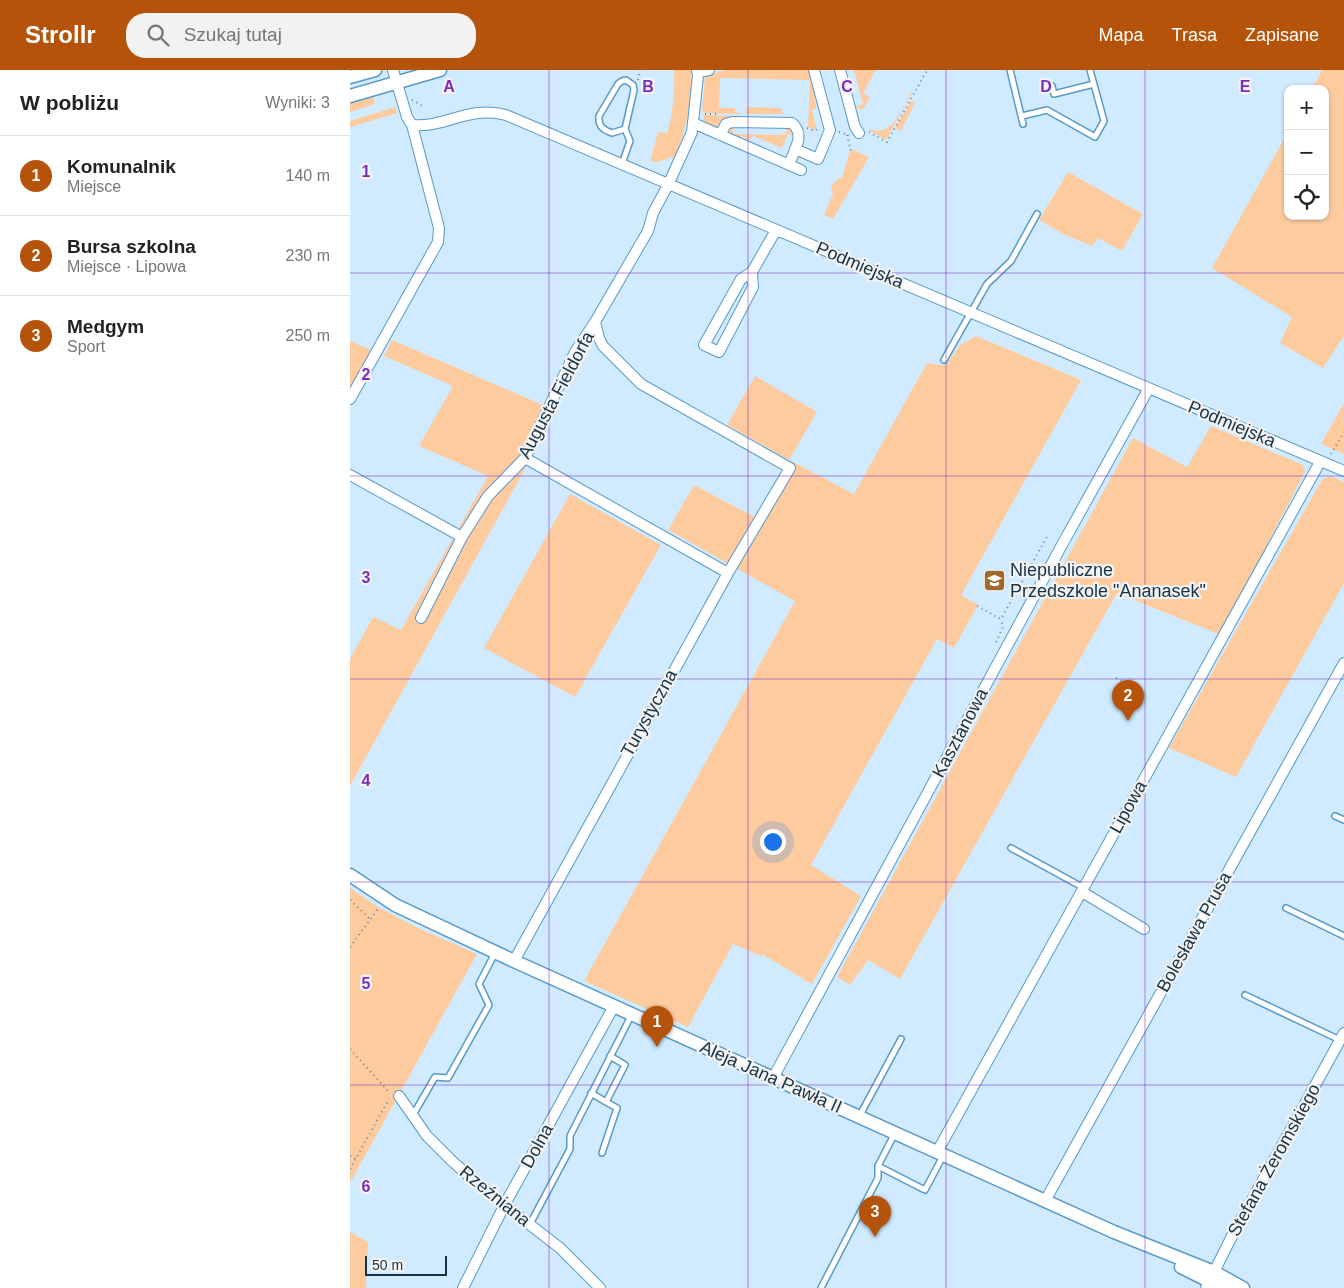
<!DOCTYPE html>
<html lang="pl">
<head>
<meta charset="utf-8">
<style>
  :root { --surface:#fff; --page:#f2f2f2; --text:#222; --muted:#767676; --line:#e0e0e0; --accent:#b45309 }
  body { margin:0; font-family:Helvetica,sans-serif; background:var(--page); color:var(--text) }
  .controls { position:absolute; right:15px; top:15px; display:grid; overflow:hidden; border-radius:10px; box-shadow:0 1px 4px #0004 }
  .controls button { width:45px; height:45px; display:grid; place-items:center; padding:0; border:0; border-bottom:1px solid var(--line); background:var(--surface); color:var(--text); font:25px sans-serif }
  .scale { position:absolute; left:15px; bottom:12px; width:82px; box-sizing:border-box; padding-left:5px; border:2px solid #163246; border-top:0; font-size:14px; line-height:18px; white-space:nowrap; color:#163246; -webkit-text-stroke:4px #f3f3f3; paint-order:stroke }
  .you { position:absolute; left:422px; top:771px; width:18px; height:18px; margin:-12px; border:4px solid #fff; border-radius:50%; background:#1a73e8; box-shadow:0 0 0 8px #1a73e833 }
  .badge { display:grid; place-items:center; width:32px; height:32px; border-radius:50%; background:var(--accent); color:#fff; font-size:16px; font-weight:700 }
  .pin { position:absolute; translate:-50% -41px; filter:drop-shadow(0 1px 2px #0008) }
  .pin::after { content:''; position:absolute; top:26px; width:18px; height:15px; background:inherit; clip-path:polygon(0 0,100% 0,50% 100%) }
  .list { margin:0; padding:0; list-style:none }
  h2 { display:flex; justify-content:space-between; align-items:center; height:65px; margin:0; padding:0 20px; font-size:21px }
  h2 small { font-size:16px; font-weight:400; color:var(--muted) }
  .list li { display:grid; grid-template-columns:32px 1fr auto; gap:15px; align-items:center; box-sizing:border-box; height:80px; padding:0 20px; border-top:1px solid var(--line) }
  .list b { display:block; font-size:19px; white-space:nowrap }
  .list p { margin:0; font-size:16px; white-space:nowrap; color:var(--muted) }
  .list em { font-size:16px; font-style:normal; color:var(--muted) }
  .icon { flex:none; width:28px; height:28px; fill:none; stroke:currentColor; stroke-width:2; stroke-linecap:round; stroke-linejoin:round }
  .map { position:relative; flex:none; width:994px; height:1218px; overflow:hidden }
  header { display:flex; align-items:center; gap:30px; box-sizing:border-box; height:70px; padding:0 25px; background:var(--accent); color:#fff }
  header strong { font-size:24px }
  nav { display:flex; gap:28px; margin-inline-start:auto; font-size:18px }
  .search { width:350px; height:45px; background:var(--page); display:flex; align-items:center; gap:12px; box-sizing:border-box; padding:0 18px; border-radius:20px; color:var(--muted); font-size:19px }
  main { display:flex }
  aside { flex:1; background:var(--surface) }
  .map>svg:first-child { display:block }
</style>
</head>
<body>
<header>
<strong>Strollr</strong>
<div class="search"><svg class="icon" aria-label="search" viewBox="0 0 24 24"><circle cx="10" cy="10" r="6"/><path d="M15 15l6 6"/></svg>Szukaj tutaj</div>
<nav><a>Mapa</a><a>Trasa</a><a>Zapisane</a></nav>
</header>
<main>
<aside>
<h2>W pobliżu<small>Wyniki: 3</small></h2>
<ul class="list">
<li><span class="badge">1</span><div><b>Komunalnik</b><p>Miejsce</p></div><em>140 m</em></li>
<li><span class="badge">2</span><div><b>Bursa szkolna</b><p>Miejsce · Lipowa</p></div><em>230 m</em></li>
<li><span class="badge">3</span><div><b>Medgym</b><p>Sport</p></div><em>250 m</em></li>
</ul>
</aside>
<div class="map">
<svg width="994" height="1218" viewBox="0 0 994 1218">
  <rect width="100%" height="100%" fill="#d0eaff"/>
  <!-- green -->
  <path fill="#fecb9f" d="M324 0H341C342 31 336 60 325 89L321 87 309 92 300 91 308 62 317 63C323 43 325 22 324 0Z
    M376 0H460L468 28 464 29 467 38 462 40 466 57 464 60 458 57 460 10 370 8 369 38H385V42L391 44 355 43 352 40 355 6Z
    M504 0H526L513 23 520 27 514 38 510 40 505 37 513 34Z
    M972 0H994V266L973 298 930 273 942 247 862 198 938 62V146H975V19H962Z
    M562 21H563L536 70 519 60 520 59C542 69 553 36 562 21Z
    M23 26 25 34 0 42V33Z
    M561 31 565 33 551 61 545 58Z
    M45 37 47 43 0 57V51Z
    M397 37 431 38 433 44H395Z
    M354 45 388 46V48L366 58 353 53Z
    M383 56V64L436 65V57L443 60 446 67 438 64 432 78 403 66 400 70 391 66 389 69 380 65 378 60Z
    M504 80 519 87 483 149 474 145 483 124 481 118 484 112 492 107 500 81Z
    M718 102 793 144 772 181 748 168 742 176 715 165 689 150Z
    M626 266 731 310 611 525 628 535 604 578 587 569 461 795 511 826 462 914 412 884 411 886 383 874 338 957 234 911 445 531 318 460 344 415 407 448 439 390 377 355 405 306 467 342 439 390 504 424 577 293 595 296 610 275Z
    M42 270 207 341 0 716V589L23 547 51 560 138 406 69 376 103 316 34 286Z
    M0 271 23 281 0 321Z
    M994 333V384L971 374Z
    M861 356 953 395 955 402 872 561 868 564 767 523 550 909 518 890 500 915 487 907 783 368 837 397Z
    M980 406 994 412V513L886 707 819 678 972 410Z
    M220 424 311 475 225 627 134 578Z
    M0 818 28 837 68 858 127 884 0 1113Z
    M0 1162 18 1172 16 1218H0Z"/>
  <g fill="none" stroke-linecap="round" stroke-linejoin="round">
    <defs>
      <path id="service" d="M660 0 673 54
        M702 16 704 24 744 14
        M672 46 697 40 745 67 754 51 740 0
        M272 94 280 71 275 59 284 20 283 15 276 10 272 11 268 14 249 46C248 57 254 60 262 63L275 59
        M594 290 637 214 661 191 687 144
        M985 746 994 750
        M661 778 734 818
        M936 838 994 866
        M895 925 990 970
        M241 1023 256 1032 275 995 260 986
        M63 1045 85 1007 98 1008 139 935 129 914 145 883
        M509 1047 551 969
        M545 1063 528 1096 575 1120 593 1086
        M252 1083 267 1038 256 1032
        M180 1154 220 1079V1066L282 944
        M471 1218 528 1108V1096"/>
      <path id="minor" d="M43 0 57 47 62 55C96 58 119 35 156 45L994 401
        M490 0 505 57 509 63
        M348 2 359 0
        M343 53 451 100
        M370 65 376 54 382 52 442 53C456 65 444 80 439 95
        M445 79 468 89 480 60 464 0
        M402 202 403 217 369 282 354 275 391 209 402 202 426 160
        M0 329 88 172 89 158 62 55
        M175 388 378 503
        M0 405 112 467
        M71 548 112 467 138 426 175 388 225 282 245 252 298 161 303 143 318 115 342 62 348 6 347 0
        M732 822 794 859
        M164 891 378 503 440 398 291 314 253 276 249 268 245 252
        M423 1008 713 473 799 318
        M49 1026 77 1066 102 1091 129 1115 210 1178 250 1218
        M587 1082 970 392
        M695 1131 994 593
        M113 1218 155 1134 264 936
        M856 1218 881 1168 994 963"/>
      <path id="tertiary" d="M0 7 25 0
        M0 26 90 0
        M0 805 45 835 164 891 764 1162 864 1202 893 1218
        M831 1197 859 1211 876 1218"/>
    </defs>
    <!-- service casing -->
    <use href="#service" stroke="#5799c9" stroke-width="8"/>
    <!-- minor casing -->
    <use href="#minor" stroke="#5799c9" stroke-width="12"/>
    <!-- tertiary casing -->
    <use href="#tertiary" stroke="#5799c9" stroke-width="15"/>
    <!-- path -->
    <path stroke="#6b869a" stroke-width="2" stroke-dasharray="1 4" stroke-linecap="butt" d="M288 10 290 0
      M62 30 73 36
      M355 44H370
      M457 58 465 61 468 58
      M489 62 499 65
      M519 62 537 72 577 0
      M497 65 501 81
      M981 384 994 362
      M627 536 651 549 698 465
      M646 572 653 557 651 549
      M766 608 784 617
      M0 830 20 849
      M0 877 28 839
      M0 979 39 1022
      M0 1086 6 1089
      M0 1099 39 1029"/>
    <!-- service -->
    <use href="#service" stroke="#fff" stroke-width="5"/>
    <!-- minor -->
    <use href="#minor" stroke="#fff" stroke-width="10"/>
    <!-- tertiary -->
    <use href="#tertiary" stroke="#fff" stroke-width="12"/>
  </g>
  <!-- grid -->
  <path fill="none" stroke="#7b2cbf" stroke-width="1" stroke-opacity="0.55" d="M199 0V1218M398 0V1218M596 0V1218M795 0V1218M0 203H994M0 406H994M0 609H994M0 812H994M0 1015H994"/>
  <!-- icons -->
  <defs>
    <symbol id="school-square" viewBox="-11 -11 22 22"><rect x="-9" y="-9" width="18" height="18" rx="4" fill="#a3672a" stroke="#f3f3f3"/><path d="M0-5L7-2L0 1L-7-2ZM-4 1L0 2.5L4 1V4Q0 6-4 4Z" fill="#fff"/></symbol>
  </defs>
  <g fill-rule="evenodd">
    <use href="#school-square" x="632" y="498" width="25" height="25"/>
  </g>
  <g text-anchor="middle" stroke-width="4.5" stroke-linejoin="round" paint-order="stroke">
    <!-- street labels -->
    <g font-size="18" fill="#163246" stroke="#f3f3f3">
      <text transform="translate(510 195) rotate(23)" y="6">Podmiejska</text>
      <text transform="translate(206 325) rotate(-62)" y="6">Augusta Fieldorfa</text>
      <text transform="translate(882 354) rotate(23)" y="6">Podmiejska</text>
      <text transform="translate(299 643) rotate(-61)" y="6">Turystyczna</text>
      <text transform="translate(610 663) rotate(-62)" y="6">Kasztanowa</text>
      <text transform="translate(778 737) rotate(-61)" y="6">Lipowa</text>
      <text transform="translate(844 862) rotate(-61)" y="6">Bolesława Prusa</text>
      <text transform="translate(421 1007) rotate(24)" y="6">Aleja Jana Pawła II</text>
      <text transform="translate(187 1076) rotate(-61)" y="6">Dolna</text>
      <text transform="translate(924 1090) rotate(-61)" y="6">Stefana Żeromskiego</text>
      <text transform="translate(145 1126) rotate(39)" y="6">Rzeźniana</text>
    </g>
    <!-- poi labels -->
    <g font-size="18" fill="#163246" stroke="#f3f3f3" text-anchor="start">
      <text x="660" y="506">Niepubliczne<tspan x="660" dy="21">Przedszkole "Ananasek"</tspan></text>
    </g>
  </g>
  <g font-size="16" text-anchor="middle" font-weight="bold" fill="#7b2cbf" stroke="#f3f3f3" stroke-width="4.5" stroke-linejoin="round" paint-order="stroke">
    <text x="99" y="22">A</text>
    <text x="298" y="22">B</text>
    <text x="497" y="22">C</text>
    <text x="696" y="22">D</text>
    <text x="895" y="22">E</text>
    <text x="16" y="107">1</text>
    <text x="16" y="310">2</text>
    <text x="16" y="513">3</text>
    <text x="16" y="716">4</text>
    <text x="16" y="919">5</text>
    <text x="16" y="1122">6</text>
  </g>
</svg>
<div class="controls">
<button>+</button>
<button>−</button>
<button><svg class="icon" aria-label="locate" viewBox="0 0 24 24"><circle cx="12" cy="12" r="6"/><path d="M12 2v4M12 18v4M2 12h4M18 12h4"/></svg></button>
</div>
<div class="scale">50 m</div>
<div class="you"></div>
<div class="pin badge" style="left:307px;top:977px">1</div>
<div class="pin badge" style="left:778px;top:651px">2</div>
<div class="pin badge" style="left:525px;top:1167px">3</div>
</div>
</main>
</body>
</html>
